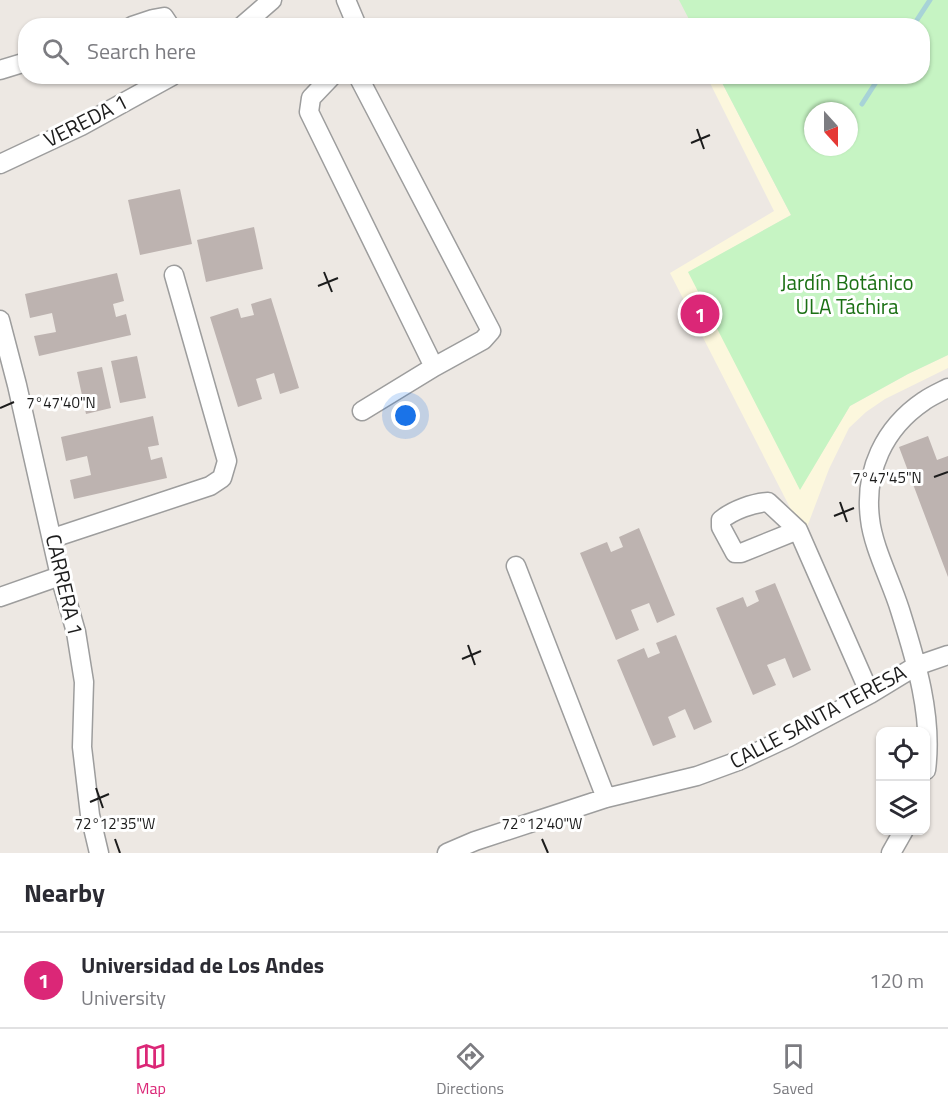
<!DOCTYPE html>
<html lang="en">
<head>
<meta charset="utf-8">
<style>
  :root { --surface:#fff; --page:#f2f2f3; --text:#2b2b33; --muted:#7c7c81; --line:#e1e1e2; --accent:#db2777 }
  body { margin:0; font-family:"Titillium Web",sans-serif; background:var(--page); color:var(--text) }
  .controls { position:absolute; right:18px; bottom:18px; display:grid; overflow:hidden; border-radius:12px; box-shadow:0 2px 4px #0004 }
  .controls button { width:54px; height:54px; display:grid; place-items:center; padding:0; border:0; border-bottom:2px solid var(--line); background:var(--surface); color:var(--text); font:30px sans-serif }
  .compass { position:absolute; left:804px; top:102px; width:54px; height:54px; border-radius:50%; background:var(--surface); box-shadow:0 2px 4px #0004; rotate:159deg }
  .you { position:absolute; left:406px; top:416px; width:21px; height:21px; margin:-15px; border:4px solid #fff; border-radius:50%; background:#1a73e8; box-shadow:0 0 0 9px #1a73e833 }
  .badge { display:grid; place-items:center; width:39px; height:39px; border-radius:50%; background:var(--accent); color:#fff; font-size:20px; font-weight:700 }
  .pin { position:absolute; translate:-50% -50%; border:3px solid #fff; box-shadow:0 2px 6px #0006 }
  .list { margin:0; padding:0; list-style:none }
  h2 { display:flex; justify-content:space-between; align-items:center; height:78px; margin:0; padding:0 24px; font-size:26px }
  h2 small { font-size:20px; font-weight:400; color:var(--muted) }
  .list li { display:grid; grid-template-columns:39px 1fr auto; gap:18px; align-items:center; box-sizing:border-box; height:96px; padding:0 24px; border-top:2px solid var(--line) }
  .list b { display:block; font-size:22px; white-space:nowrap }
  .list p { margin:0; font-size:20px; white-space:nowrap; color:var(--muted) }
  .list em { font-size:20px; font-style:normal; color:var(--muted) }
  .icon { flex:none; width:33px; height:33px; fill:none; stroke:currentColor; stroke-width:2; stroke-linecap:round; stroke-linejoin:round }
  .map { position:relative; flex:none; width:948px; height:853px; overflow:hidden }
  .search { position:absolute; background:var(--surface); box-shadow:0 2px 4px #0004; left:18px; right:18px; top:18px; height:66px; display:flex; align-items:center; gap:15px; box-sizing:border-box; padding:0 21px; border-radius:24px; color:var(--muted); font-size:22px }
  .sheet { height:174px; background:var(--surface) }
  nav { display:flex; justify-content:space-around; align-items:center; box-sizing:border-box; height:84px; border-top:2px solid var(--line); background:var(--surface); font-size:16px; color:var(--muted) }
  nav a { display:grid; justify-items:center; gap:3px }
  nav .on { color:var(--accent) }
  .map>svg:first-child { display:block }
</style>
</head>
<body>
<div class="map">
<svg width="948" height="853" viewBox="0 0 948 853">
  <rect width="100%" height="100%" fill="#ede8e3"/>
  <!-- education -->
  <path fill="#fcf7dd" d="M707 77H719L791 215 689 272 800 489 850 406 908 374 948 355V368L885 399 866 412 849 428 829 469 804 535 670 273 774 211Z"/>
  <!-- park -->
  <path fill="#c6f4c3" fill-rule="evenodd" d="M679 0H948V355L908 374 850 406 800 490 688 272 791 215 719 77 922 76V26L692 25ZM813 111H849V147H813Z"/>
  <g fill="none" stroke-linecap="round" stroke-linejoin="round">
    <!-- stream -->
    <path stroke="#a7d3d7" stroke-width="5" d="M913 26 930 0
      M862 104 880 76"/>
  </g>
  <!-- building -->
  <path fill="#bdb3b0" d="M180 189 192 244 140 255 128 200Z
    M254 227 263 269 206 282 197 240Z
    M117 273 124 301 113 304 116 317 126 314 131 335 39 356 34 336 56 332 52 313 30 318 25 294Z
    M271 298 299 388 280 394 274 373 256 379 262 399 238 407 210 317 238 308 241 318 254 315 251 304Z
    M137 356 146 398 120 403 111 361Z
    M102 367 111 408 86 414 77 372Z
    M153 416 159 445 148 447 151 460 162 457 167 478 74 499 70 480 91 475 87 456 66 461 61 437Z
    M928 436 937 460 948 456V577L899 447Z
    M639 528 675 615 657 623 649 603 631 610 639 630 616 640 580 553 607 542 611 552 623 547 619 537Z
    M775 583 811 670 793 678 785 658 767 665 776 685 753 695 716 608 743 597 747 607 759 601 755 591Z
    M676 635 712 722 694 730 685 709 668 717 676 737 653 746 617 660 644 648 648 658 660 653 656 643Z"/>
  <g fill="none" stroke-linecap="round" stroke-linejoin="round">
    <defs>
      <path id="minor" d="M346 0 357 26
        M132 26 153 19 164 17 170 26
        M242 26 272 0
        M0 70 26 62
        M332 76 311 98 309 112 434 367
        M358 76 491 331 483 340 434 367 362 411
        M0 164 81 126 172 76
        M0 320 17 385 60 576 76 632 84 682 82 747 90 815 99 853
        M798 530 741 553H735L721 527V520C733 510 753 503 768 502L798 530 870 694
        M53 538 210 486 222 478 227 461 174 275
        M516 566 606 798
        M0 597 60 576
        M926 770C933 716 916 661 900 610 891 581 873 547 870 519 864 471 884 428 924 401 931 396 940 392 948 388
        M447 853 475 841 606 798 697 776 738 761 789 737 870 694 916 666 948 655
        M891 853 904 830"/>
    </defs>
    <!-- minor casing -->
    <use href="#minor" stroke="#9d9d9d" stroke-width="21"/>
    <!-- minor -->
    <use href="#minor" stroke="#fff" stroke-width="18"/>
  </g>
  <!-- ticks -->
  <path fill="none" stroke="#1c1c1c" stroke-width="2" d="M697 129 704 149M691 143 710 135M324 272 332 292M318 286 338 278M0 408 14 402M934 477 948 472M840 502 847 522M834 516 854 508M468 645 475 665M462 659 481 651M96 788 103 808M90 802 109 794M115 839 120 853M542 839 548 853"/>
  <g text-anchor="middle" stroke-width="6" stroke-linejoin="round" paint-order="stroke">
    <!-- street labels -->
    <g font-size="21" fill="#1c1c1c" stroke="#fff">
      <text transform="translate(86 121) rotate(-27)" y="7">VEREDA 1</text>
      <text transform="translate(64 585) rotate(77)" y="7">CARRERA 1</text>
      <text transform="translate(818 717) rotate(-28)" y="7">CALLE SANTA TERESA</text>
    </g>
    <!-- park labels -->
    <g font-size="21" fill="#1b7014" stroke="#fff">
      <text x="847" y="290">Jardín Botánico<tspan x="847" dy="24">ULA Táchira</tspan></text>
    </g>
  </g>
  <g font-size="15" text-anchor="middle" fill="#1c1c1c" stroke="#fff" stroke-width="6" stroke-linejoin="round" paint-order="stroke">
    <text x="61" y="408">7°47'40"N</text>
    <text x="887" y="483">7°47'45"N</text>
    <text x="115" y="829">72°12'35"W</text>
    <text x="542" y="829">72°12'40"W</text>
  </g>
</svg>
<div class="controls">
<button><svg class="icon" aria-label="locate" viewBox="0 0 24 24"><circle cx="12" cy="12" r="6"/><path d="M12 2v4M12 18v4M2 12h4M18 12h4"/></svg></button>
<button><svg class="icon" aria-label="layers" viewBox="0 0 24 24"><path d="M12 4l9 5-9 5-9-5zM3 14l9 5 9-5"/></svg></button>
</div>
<svg class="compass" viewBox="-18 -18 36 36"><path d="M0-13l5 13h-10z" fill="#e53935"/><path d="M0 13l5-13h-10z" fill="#7c7c81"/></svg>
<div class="you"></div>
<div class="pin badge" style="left:700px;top:314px">1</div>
<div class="search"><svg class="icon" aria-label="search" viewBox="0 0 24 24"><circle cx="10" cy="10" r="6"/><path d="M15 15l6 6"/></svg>Search here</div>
</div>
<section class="sheet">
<h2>Nearby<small></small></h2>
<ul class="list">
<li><span class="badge">1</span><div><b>Universidad de Los Andes</b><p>University</p></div><em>120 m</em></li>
</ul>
</section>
<nav>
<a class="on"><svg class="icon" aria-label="map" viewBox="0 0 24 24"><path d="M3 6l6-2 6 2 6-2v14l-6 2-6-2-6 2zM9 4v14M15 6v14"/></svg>Map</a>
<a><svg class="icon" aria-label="directions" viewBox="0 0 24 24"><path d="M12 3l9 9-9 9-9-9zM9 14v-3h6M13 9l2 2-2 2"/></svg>Directions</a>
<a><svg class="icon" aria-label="saved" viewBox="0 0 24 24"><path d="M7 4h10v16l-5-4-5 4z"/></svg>Saved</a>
</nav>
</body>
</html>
